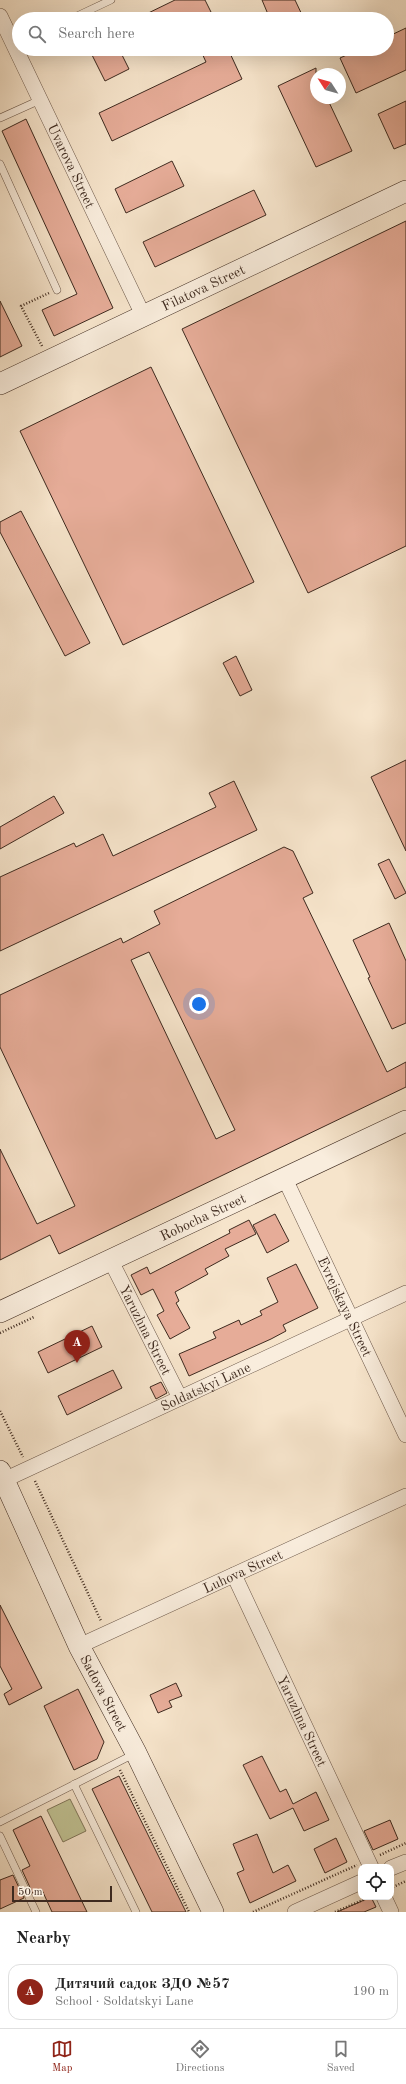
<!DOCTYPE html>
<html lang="en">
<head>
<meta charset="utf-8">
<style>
  :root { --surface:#fff; --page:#f6f6f6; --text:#222; --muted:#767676; --line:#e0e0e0; --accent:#8f2418 }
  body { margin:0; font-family:"Old Standard TT",serif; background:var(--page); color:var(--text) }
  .controls { position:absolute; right:12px; bottom:12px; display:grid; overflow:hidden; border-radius:8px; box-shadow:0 4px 16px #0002 }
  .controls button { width:36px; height:36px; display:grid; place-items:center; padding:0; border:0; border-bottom:1px solid var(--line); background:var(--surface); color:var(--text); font:20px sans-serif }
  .compass { position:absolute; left:310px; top:68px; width:36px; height:36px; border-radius:50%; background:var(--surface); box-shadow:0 4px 16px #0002; rotate:306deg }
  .scale { position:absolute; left:12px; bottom:10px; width:100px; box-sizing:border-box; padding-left:4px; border:2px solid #3e2a1f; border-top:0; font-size:11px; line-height:14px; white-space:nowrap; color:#3e2a1f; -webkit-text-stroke:3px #f9eddd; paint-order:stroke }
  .you { position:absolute; left:199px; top:1004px; width:14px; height:14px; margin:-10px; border:3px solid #fff; border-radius:50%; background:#1a73e8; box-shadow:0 0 0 6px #1a73e833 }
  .badge { display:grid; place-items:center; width:26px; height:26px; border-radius:50%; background:var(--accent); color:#fff; font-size:13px; font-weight:700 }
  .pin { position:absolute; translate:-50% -33px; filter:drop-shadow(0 1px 2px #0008) }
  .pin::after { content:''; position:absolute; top:21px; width:14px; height:12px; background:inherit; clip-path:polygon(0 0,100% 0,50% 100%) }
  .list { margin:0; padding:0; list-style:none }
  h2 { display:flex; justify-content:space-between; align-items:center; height:52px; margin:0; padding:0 16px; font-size:17px }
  h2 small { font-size:13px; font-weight:400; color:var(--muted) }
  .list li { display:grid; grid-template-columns:26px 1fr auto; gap:12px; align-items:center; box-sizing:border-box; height:56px; margin:0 8px 8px; padding:0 8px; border:1px solid var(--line); border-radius:12px }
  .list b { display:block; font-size:15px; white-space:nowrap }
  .list p { margin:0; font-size:13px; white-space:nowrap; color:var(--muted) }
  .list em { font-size:13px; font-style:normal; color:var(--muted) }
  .icon { flex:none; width:22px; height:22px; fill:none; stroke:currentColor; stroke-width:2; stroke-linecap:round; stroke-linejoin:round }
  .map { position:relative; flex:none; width:406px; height:1912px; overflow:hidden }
  .search { position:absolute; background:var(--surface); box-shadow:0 4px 16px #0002; left:12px; right:12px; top:12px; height:44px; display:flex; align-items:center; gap:10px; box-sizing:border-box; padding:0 14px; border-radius:22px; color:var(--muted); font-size:15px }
  .sheet { height:116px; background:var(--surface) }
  nav { display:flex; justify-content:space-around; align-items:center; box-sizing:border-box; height:56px; border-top:1px solid var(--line); background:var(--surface); font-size:11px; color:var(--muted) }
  nav a { display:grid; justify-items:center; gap:2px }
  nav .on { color:var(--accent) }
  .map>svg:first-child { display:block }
</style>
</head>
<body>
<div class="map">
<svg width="406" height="1912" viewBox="0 0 406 1912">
  <rect width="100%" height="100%" fill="#f6e4cb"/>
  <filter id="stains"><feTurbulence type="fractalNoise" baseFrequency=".005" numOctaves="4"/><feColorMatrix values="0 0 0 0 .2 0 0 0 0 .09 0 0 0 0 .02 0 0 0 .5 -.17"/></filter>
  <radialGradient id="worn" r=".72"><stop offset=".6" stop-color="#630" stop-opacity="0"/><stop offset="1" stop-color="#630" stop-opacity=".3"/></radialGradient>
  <!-- green -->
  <path fill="#c1c394" stroke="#80765a" d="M70 1799 86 1831 63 1842 47 1810Z"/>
  <!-- building -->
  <path fill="#e6ac98" stroke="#3e2a1f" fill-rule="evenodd" d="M175 0H205L211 12 197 19H136Z
    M262 0H295L304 19H270Z
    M406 28V70L356 93 340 58 360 49H387V37Z
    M89 49H119L129 69 105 81Z
    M200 49H228L242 79 112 141 99 113 206 62Z
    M316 68V98H327L352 151 316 167 278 86Z
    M406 101V144L394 149 378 114Z
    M26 119 113 308 54 336 42 310 77 294 2 131Z
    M172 161 184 186 126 213 115 189Z
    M254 190 266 215 155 267 143 242Z
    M406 221V546L308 593 182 329Z
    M0 301 22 346 0 357Z
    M151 367 254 582 123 645 20 431Z
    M21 511 90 643 65 656 0 532V522Z
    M236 656 252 690 240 696 223 663Z
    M406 760V851L371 777Z
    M234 781 257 830 0 951V877L74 843 76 847 103 834 113 856 216 807 209 793Z
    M54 796 64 813 0 849V827Z
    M284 847 293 851 313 893 303 898 387 1072 406 1062V1087L59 1254 50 1235 0 1260V1149L37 1224 75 1206 0 1047V995L121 938 123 943 160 924 154 911ZM149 952 235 1130 216 1139 131 960Z
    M389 859 406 893 395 899 378 864Z
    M389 923 406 961V1023L392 1029 368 978 370 977 353 940Z
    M275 1214 289 1241 267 1253 253 1225Z
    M249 1220 256 1234 225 1249 229 1256 205 1269 208 1274 175 1292 179 1301 176 1303 190 1328 170 1339 157 1315 164 1311 153 1289 141 1295 131 1275 147 1267 150 1274 230 1233 229 1230Z
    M296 1264 318 1308 283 1325 286 1331 271 1339 189 1376 179 1354 216 1338 213 1332 239 1320 241 1325 262 1315 260 1311 278 1302 267 1278Z
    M92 1326 102 1347 48 1373 38 1352Z
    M113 1370 122 1388 67 1415 58 1396Z
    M161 1382 167 1393 156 1399 150 1387Z
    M0 1605 42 1688 9 1705 4 1694 12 1689 0 1666Z
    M176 1683 182 1696 169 1701 172 1707 158 1713 150 1695Z
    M78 1689 104 1742 97 1759 74 1770 44 1706Z
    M262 1756 280 1792 286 1789 293 1804 316 1792 329 1820 304 1831 293 1808 270 1819 243 1765Z
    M119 1776 186 1912H152L92 1789Z
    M41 1816 87 1912H52L42 1890 33 1894 22 1870 30 1866 13 1830Z
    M390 1820 398 1839 373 1850 364 1831Z
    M257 1834 273 1873 288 1865 296 1881 250 1903 237 1873 244 1870 233 1844Z
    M336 1838 347 1862 325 1873 314 1849Z
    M13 1875 24 1898 0 1909V1880Z
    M371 1897 376 1907 364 1912H337Z"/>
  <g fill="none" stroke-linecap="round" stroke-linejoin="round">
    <defs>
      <path id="lane" d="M77 16 111 0
        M0 118 40 100
        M0 164 57 290
        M74 1784 136 1912
        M0 1822 134 1754
        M0 1836 36 1912"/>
      <g id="street">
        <path id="s1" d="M0 16 143 315"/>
        <path id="s2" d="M285 1179 406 1435"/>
        <path id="s3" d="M111 1261 180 1398"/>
        <path id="s4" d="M4 1480 406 1293"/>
        <path id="s5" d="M234 1575 371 1867"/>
        <path id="s6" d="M79 1646 406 1496"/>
        <path d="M391 1868 406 1862"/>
        <path d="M384 1897 391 1912"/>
        <path d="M295 1912 361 1882"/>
      </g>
      <g id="secondary">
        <path id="s7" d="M0 384 406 191"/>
        <path id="s8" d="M0 1312 406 1121"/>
        <path id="s9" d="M0 1471 79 1646 136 1753 213 1912"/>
      </g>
    </defs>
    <!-- lane casing -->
    <use href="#lane" stroke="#6c584a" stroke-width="8"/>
    <!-- street casing -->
    <use href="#street" stroke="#6c584a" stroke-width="16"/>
    <!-- secondary casing -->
    <use href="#secondary" stroke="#3e2a1f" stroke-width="22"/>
    <!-- path -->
    <path stroke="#3e2a1f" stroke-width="2.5" stroke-dasharray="1 2" stroke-linecap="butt" d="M42 346 21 306 49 293
      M0 1333 34 1317
      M0 1411 23 1457
      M35 1481 101 1621
      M120 1770 189 1912
      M380 1855 406 1843
      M393 1887 406 1881
      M253 1912 357 1865
      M335 1912 370 1897"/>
    <!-- lane -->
    <use href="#lane" stroke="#f9eddd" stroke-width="7"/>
    <!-- street -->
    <use href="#street" stroke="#f9eddd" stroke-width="15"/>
    <!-- secondary -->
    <use href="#secondary" stroke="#f9eddd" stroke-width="21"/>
  </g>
  <g text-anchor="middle" stroke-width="3" stroke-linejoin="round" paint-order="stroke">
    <!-- street labels -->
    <g font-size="14" fill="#3e2a1f" stroke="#f9eddd">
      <text dy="5" stroke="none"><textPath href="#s1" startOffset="166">Uvarova Street</textPath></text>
      <text dy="5" stroke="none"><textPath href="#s7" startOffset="225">Filatova Street</textPath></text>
      <text dy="5" stroke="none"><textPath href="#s8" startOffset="224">Robocha Street</textPath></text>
      <text dy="5" stroke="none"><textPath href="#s2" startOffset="141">Evrejskaya Street</textPath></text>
      <text dy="5" stroke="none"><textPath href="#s3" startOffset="77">Yaruzhna Street</textPath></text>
      <text dy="5" stroke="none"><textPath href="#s4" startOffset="222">Soldatskyi Lane</textPath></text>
      <text dy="5" stroke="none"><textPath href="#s6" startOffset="180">Luhova Street</textPath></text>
      <text dy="5" stroke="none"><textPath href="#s9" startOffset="245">Sadova Street</textPath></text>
      <text dy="5" stroke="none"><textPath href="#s5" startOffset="161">Yaruzhna Street</textPath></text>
    </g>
  </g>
  <rect width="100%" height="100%" filter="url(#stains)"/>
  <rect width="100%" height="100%" fill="url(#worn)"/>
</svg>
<div class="controls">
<button><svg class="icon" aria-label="locate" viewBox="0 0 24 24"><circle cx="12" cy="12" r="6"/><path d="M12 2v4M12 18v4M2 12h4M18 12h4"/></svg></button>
</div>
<svg class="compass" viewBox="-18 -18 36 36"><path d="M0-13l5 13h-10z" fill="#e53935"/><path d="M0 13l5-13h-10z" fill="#767676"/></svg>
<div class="scale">50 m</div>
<div class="you"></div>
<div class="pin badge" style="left:77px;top:1363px">A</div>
<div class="search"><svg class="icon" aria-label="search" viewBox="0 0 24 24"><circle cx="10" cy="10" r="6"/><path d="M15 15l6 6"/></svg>Search here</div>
</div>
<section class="sheet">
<h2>Nearby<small></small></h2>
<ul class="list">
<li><span class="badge">A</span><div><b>Дитячий садок ЗДО №57</b><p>School · Soldatskyi Lane</p></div><em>190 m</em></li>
</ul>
</section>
<nav>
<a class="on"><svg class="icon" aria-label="map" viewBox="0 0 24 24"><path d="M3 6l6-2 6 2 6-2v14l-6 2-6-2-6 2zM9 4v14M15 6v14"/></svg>Map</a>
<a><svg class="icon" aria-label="directions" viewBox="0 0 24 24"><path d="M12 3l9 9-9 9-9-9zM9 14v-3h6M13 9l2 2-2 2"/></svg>Directions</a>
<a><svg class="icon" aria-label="saved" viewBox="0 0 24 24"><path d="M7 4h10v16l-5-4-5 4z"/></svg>Saved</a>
</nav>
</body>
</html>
